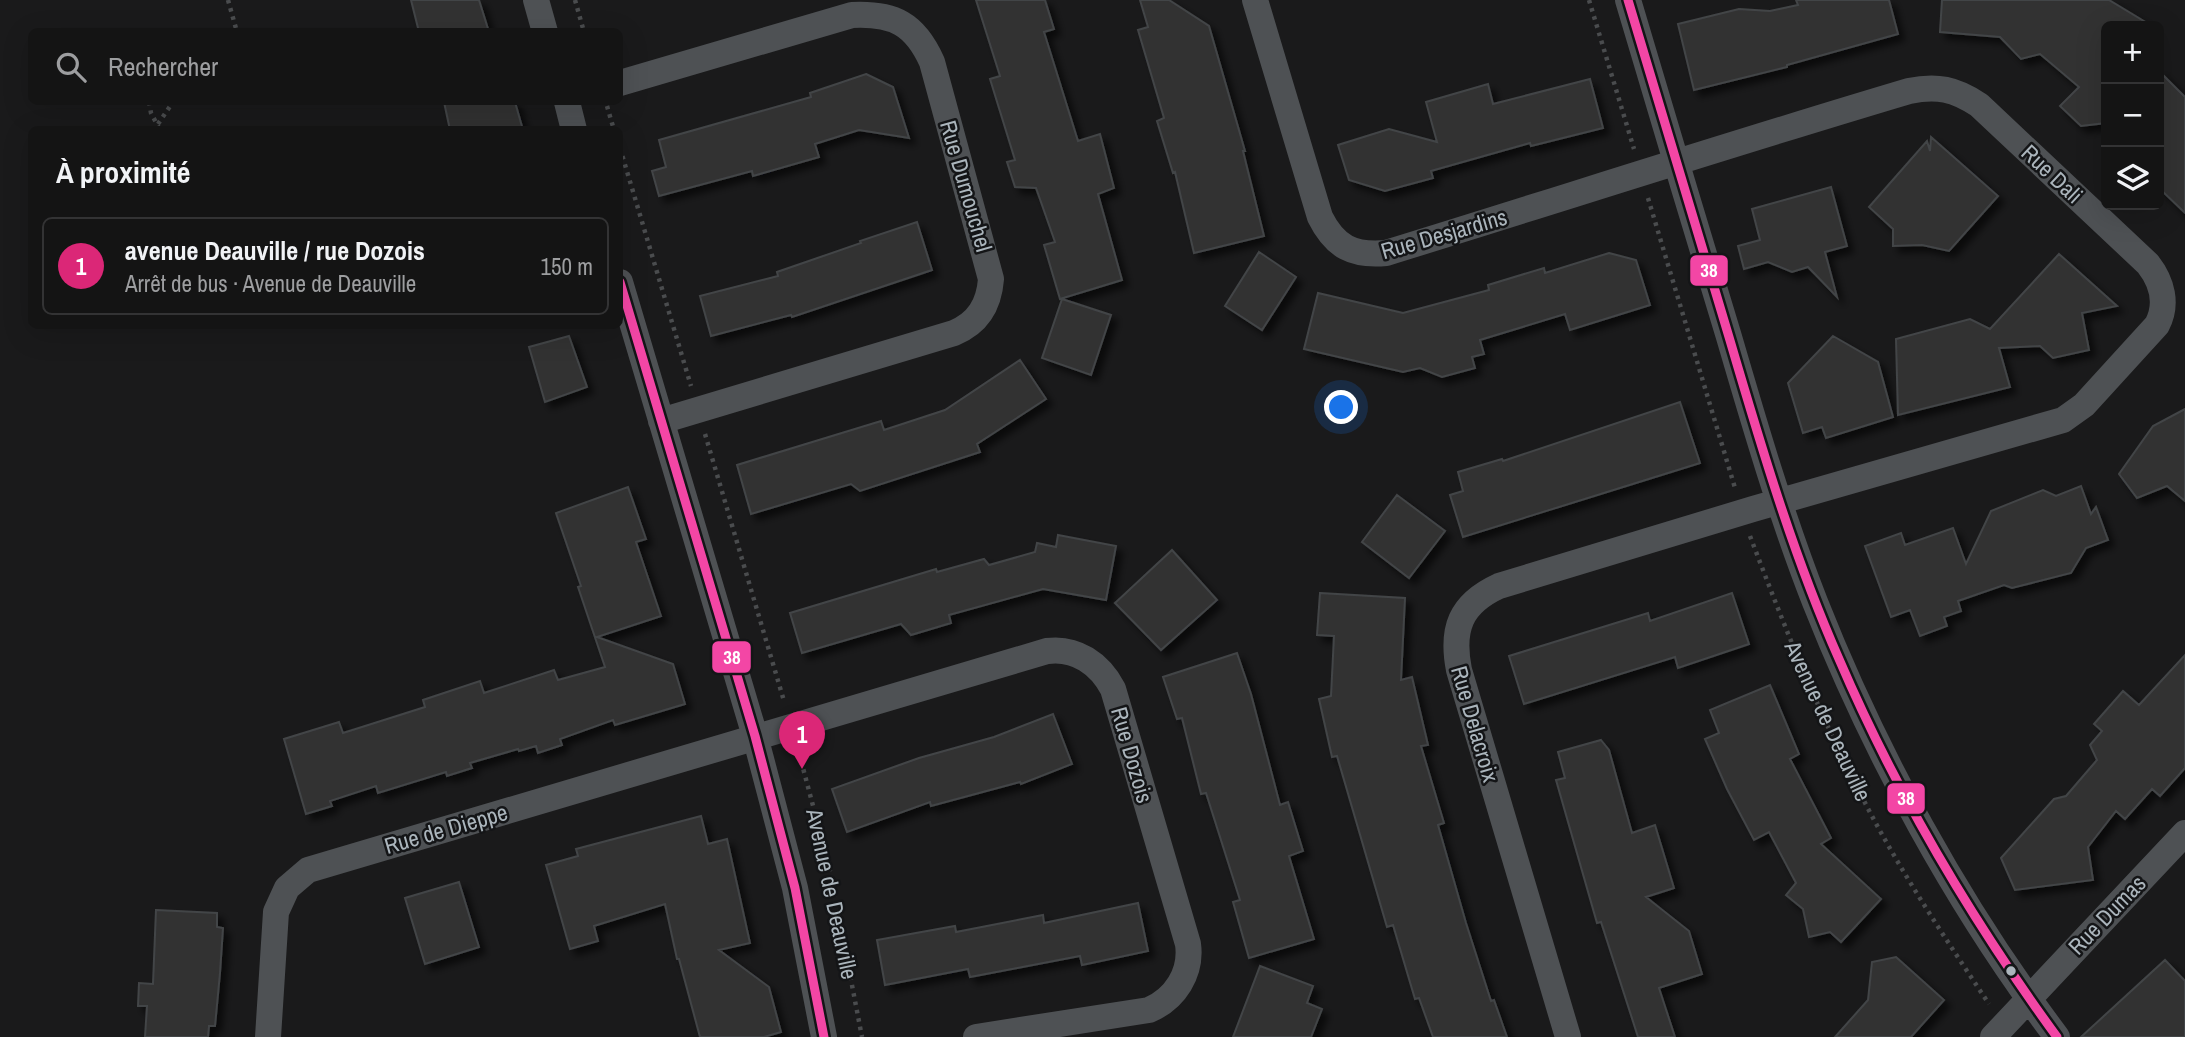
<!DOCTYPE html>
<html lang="fr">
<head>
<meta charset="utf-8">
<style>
  :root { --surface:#141414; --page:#1d1d1d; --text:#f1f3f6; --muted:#9d9ea0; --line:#333334; --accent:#db2777 }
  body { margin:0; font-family:"Archivo Narrow",sans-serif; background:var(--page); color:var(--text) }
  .controls { position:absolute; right:21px; top:21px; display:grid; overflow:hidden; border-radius:10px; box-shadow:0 7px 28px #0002 }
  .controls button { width:63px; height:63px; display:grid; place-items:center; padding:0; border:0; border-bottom:2px solid var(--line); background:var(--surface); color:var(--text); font:35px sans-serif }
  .you { position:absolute; left:1342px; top:408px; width:24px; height:24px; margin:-18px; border:5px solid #fff; border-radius:50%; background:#1a73e8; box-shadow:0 0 0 10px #1a73e833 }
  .badge { display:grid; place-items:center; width:46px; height:46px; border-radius:50%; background:var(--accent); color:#fff; font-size:23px; font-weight:700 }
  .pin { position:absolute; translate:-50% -58px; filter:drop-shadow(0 2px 4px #0008) }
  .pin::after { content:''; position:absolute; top:37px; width:24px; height:21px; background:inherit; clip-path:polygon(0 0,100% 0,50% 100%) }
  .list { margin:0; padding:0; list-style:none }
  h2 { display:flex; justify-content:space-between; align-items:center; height:91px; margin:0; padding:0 28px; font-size:30px }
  h2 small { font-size:23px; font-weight:400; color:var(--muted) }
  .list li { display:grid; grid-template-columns:46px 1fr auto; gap:21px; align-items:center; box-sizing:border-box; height:98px; margin:0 14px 14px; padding:0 14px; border:2px solid var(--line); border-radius:10px }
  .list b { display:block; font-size:26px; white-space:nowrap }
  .list p { margin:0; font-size:23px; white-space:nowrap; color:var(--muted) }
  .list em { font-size:23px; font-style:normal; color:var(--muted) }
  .icon { flex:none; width:38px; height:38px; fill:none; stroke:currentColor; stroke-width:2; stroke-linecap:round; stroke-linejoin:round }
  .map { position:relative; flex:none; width:2185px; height:1037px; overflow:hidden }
  .search { position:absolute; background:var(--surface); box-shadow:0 7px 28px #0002; left:28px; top:28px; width:595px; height:77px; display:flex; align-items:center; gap:18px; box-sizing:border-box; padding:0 24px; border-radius:10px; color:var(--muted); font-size:26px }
  .panel { position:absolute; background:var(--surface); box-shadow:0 7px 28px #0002; left:28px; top:126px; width:595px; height:203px; border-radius:10px }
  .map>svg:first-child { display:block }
</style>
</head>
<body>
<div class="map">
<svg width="2185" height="1037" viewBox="0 0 2185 1037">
  <defs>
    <filter id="shadow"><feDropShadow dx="6" dy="6" stdDeviation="3.5" flood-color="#0009"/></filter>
  </defs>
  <rect width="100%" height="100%" fill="#1a1a1b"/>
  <!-- building -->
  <path fill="#323233" stroke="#434547" stroke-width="2" filter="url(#shadow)" d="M411 0H479L489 32H419Z
    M976 0H1045L1054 29 1044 32 1078 141 1100 134 1114 188 1098 194 1122 280 1060 299 1044 245 1055 242 1036 188 1015 187 1007 162 1015 160 990 79 1000 76Z
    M1140 0H1169L1209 26 1245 151H1243L1264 236 1194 253 1175 172 1173 173 1157 121 1164 118 1138 30 1148 27Z
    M1796 0H1889L1898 34 1787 65V67L1694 90 1678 24 1739 9 1770 11 1798 5Z
    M1942 0H2109L2152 26H2106V123L2081 126 2060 106 2079 87 2040 54 2021 59 2000 37 1940 32Z
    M2159 71 2185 97V213L2159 188Z
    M866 74 893 87 909 138 859 130 815 144 819 157 753 176 752 171 659 196 652 171 666 167 659 140 811 97 810 93Z
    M1590 79 1603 128 1531 146 1530 143 1431 171 1433 178 1385 191 1349 180 1338 145 1389 129 1437 142 1426 102 1488 84 1493 104Z
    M444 102H515L523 130H450Z
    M1931 137 1998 196 1949 251 1922 245 1893 246V229L1869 207 1927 141 1930 151Z
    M1831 187 1847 246 1825 252 1837 297 1808 267 1792 272 1768 262 1744 269 1738 246 1760 240 1752 209Z
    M917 222 932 270 792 317 791 315 711 336 700 296 778 276 777 272 861 243 860 241Z
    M1259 252 1296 277 1262 330 1225 306Z
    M1609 253 1636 260 1650 305 1570 330 1565 314 1480 340 1484 354 1472 357 1475 368 1442 377 1420 368 1403 372 1304 349 1318 293 1403 313 1489 290 1488 285 1544 268 1545 273Z
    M2059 254 2117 306 2082 313 2089 350 2053 358 2040 346 1999 348 2010 387 1898 415 1896 339 1970 319 1990 329Z
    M1062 299 1111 315 1091 375 1042 358Z
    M569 336 587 387 545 402 529 347Z
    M1833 336 1878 362 1893 417 1826 438 1822 427 1803 433 1788 383Z
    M1020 360 1046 399 977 444 980 452 860 491 851 484 751 514 737 465 881 421 884 430 945 410Z
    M1680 402 1700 463 1463 537 1450 495 1463 491 1458 472 1502 459 1503 461Z
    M2185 409V501L2167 486 2137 498 2119 474 2153 426Z
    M2081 486 2091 514 2096 507 2108 540 2086 548 2071 573 2012 588 2004 585 1958 601 1961 611 1944 617 1947 626 1920 636 1910 610 1891 617 1865 546 1901 533 1905 545 1953 528 1966 564 1991 511 2043 490 2056 496Z
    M628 487 646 539 636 542 661 616 597 637 673 664 685 704 615 725 613 720 560 739 562 745 538 753 536 746 519 751 518 749 470 763 472 768 447 776 446 772 378 793 376 786 330 801 332 806 306 814 284 739 339 722 343 733 425 707 423 700 480 681 484 693 554 670 558 680 605 667 578 587 581 586 556 513Z
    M1397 495 1445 531 1409 578 1362 542Z
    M1058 535 1116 546 1106 600 1043 589 949 615 951 623 911 635 901 624 802 653 790 613 936 569 937 572 984 559 989 565 1035 552 1037 543 1056 547Z
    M1172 550 1217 600 1161 650 1115 603Z
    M1320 593 1405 598 1401 680 1412 677 1428 745 1421 746 1444 823 1438 825 1466 923 1491 1001 1494 1000 1507 1037H1433L1419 998 1415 999 1393 925 1387 927 1337 756 1332 757 1319 699 1331 696 1334 636 1317 635Z
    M1732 593 1749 644 1678 668 1675 657 1524 704 1509 656 1648 613 1650 621Z
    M1237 653 1251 694 1280 805 1288 802 1303 851 1289 856 1314 939 1249 958 1233 902 1240 900 1206 793 1201 794 1182 718 1177 719 1163 677Z
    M2185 655V768L2160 796 2152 789 2125 819 2116 811 2088 847 2093 880 2015 890 2001 858 2054 799 2066 796 2097 760 2090 745 2102 731 2094 724 2123 691 2139 705Z
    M1770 685 1799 754 1790 759 1831 838 1821 844 1881 899 1841 942 1830 932 1809 937 1803 909 1786 895 1796 883 1769 832 1754 840 1727 789 1705 739 1719 733 1710 710Z
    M1053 714 1072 764 1021 784 1020 782 931 806 930 802 847 832 832 789 919 758 994 737Z
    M1601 740 1609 750 1632 833 1655 825 1674 888 1646 897 1689 931 1702 974 1659 988 1675 1037H1638L1601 922 1597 923 1556 780 1565 778 1558 752Z
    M701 816 708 844 727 839 750 943 719 950 769 987 781 1032 764 1037H700L679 959H677L665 904 594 926 598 941 570 949 546 865 578 856 576 849Z
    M459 882 479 947 425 964 405 898Z
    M1138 903 1148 951 1082 965 1080 956 970 977 968 969 885 985 877 940 955 926 956 932 1043 915 1044 923Z
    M156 910 217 913V927L223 928 220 973 215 1026H209L208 1037H145L147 1006H138L139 983 153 984Z
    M1896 957 1944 1000 1911 1037H1835L1868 1000 1872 962Z
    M2165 960 2185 981V1037H2081Z
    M1260 966 1313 986 1307 1003 1322 1009 1311 1037H1233Z"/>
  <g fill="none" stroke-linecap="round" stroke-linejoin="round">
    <!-- path -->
    <path stroke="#4a4c4e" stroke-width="4.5" stroke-dasharray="3.5 5" stroke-linecap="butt" d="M228 0 237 32
      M575 0 584 32
      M1589 0 1634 149
      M149 102 151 113 160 130
      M607 106 614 130
      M158 124 173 102
      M620 148 691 386
      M1648 198 1735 488
      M705 434 784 701
      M1750 536C1783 623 1817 709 1859 791 1896 865 1943 935 1989 1004
      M799 753 829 866 862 1037"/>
    <!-- minor -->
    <path stroke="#4e5154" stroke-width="26" d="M536 0 545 32
      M1255 0 1320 217C1335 247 1353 256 1386 253 1561 199 1734 143 1909 91 1937 85 1955 89 1979 105L2148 264C2162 282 2168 304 2157 325L2084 405 2063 420 1753 509 1499 586C1460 604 1451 629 1459 670L1568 1037
      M1628 0C1661 112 1695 225 1729 337 1755 426 1781 515 1815 602 1875 754 1958 906 2057 1037
      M620 83 852 15C894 13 915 24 932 62L991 279C989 305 978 323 954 333L661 421
      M567 102 574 130
      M620 282 755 736 795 888 824 1037
      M268 1037 276 912 287 888 308 870 1047 651C1076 647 1100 664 1113 689L1188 944C1192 973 1175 999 1149 1010L976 1037
      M1993 1037 2185 833"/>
    <defs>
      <path id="bus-1" d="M1628 0C1661 113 1696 225 1729 337 1761 446 1793 555 1839 659 1897 794 1971 919 2057 1037
        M620 282 755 736 795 888 824 1037"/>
    </defs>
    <!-- bus-1 casing -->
    <use href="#bus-1" stroke="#141517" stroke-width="14"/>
    <!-- bus-1 -->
    <use href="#bus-1" stroke="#f346a5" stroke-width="9"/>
  </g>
  <!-- markers -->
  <circle fill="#abb5bc" stroke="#141517" stroke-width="2.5" cx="2011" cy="971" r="6"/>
  <g text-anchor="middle" stroke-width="5" stroke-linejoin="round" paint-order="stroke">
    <!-- street labels -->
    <g font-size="23" fill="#abb5bc" stroke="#141517">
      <text transform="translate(2052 174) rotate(43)" y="8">Rue Dali</text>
      <text transform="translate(966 186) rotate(74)" y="8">Rue Dumouchel</text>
      <text transform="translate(1444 234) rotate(-16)" y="8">Rue Desjardins</text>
      <text transform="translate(1828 721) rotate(65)" y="8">Avenue de Deauville</text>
      <text transform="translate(1475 724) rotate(74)" y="8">Rue Delacroix</text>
      <text transform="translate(1132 755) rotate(74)" y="8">Rue Dozois</text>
      <text transform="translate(446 829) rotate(-16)" y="8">Rue de Dieppe</text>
      <text transform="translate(832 894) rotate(78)" y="8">Avenue de Deauville</text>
      <text transform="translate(2107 915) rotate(-46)" y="8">Rue Dumas</text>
    </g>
  </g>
  <g stroke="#141517" stroke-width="2.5">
    <rect x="1689" y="254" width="40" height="33" rx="7" fill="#f346a5"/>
    <rect x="711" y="640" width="41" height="34" rx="7" fill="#f346a5"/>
    <rect x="1886" y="782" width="40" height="33" rx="7" fill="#f346a5"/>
  </g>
  <g font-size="19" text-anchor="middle" font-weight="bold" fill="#fff">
    <text x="1709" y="277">38</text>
    <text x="732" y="664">38</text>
    <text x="1906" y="805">38</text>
  </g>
</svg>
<div class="controls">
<button>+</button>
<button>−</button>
<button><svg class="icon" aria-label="layers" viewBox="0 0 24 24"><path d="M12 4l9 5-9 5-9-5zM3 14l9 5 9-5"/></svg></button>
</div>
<div class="you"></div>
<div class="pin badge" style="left:802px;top:769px">1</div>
<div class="search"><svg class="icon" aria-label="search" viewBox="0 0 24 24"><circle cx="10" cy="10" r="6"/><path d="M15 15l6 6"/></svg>Rechercher</div>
<section class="panel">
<h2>À proximité<small></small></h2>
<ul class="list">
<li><span class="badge">1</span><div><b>avenue Deauville / rue Dozois</b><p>Arrêt de bus · Avenue de Deauville</p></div><em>150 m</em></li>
</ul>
</section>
</div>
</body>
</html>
